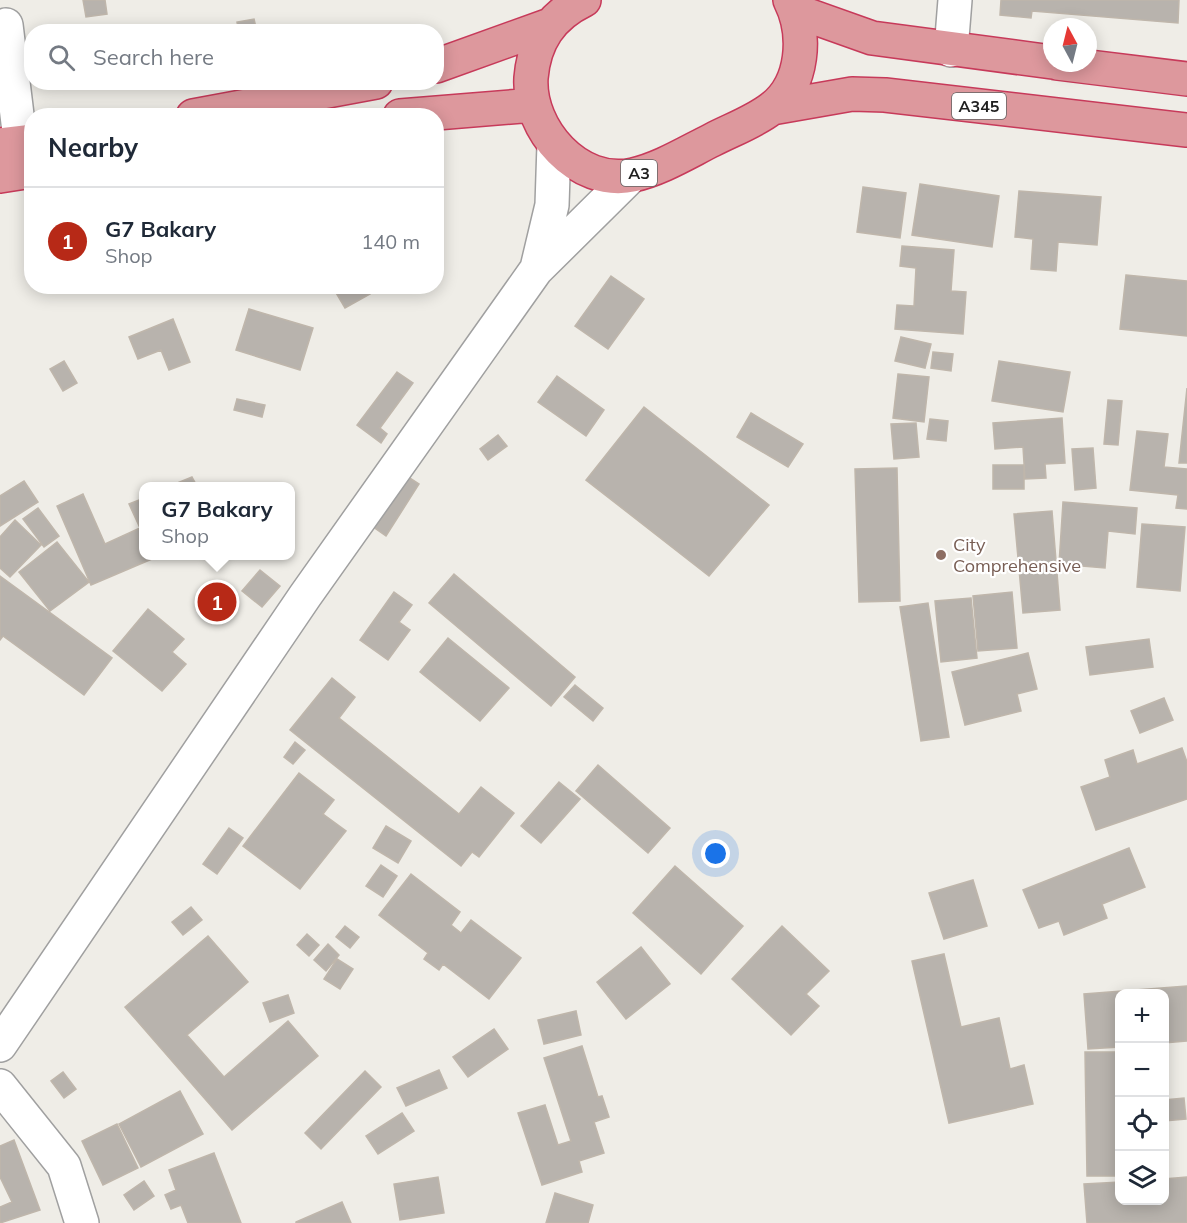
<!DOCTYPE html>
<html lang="en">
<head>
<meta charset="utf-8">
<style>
  :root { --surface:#fff; --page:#f2f2f3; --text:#1f2937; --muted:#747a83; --line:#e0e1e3; --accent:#b72917 }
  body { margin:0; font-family:Mulish,sans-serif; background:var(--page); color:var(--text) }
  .controls { position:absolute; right:18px; bottom:18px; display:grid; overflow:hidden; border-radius:12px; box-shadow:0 3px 15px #0003 }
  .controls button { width:54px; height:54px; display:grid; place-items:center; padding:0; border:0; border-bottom:2px solid var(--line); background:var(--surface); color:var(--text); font:30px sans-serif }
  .compass { position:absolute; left:1043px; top:18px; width:54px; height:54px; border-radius:50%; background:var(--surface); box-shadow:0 3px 15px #0003; rotate:353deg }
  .you { position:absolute; left:716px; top:854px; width:21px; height:21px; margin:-15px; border:4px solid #fff; border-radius:50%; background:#1a73e8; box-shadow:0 0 0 9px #1a73e833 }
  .badge { display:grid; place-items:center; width:39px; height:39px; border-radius:50%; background:var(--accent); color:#fff; font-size:20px; font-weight:700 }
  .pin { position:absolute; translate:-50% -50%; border:3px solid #fff; box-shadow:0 2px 6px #0006 }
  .popup { position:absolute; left:139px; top:482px; width:156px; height:78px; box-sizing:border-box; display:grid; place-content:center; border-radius:12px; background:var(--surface); filter:drop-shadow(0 2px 4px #0005); font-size:20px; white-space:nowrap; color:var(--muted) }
  .popup b { font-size:22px; color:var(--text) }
  .popup::after { content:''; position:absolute; left:50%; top:100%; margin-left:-12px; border:12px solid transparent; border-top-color:var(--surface) }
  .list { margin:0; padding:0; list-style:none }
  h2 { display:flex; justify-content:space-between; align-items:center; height:78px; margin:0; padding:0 24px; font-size:26px }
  h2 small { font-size:20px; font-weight:400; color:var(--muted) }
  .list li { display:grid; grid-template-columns:39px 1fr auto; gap:18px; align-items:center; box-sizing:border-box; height:108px; padding:0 24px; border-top:2px solid var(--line) }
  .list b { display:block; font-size:22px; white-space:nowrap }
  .list p { margin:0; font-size:20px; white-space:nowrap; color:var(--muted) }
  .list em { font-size:20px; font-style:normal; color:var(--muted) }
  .icon { flex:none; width:33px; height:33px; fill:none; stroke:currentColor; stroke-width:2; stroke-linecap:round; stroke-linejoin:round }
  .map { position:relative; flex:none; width:1187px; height:1223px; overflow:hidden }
  .search { position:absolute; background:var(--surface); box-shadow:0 3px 15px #0003; left:24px; top:24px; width:420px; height:66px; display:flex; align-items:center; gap:15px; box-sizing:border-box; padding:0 21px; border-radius:24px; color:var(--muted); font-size:22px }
  .panel { position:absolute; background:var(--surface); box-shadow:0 3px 15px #0003; left:24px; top:108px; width:420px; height:186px; border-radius:24px }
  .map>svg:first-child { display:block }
</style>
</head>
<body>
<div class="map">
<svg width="1187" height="1223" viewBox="0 0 1187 1223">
  <rect width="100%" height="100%" fill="#efede7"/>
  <!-- building -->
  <path fill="#b8b3ad" stroke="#bfb6ab" stroke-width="1.5" d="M83 0H105L107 14 86 17Z
    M1001 0H1179L1178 23 1032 11 1031 18 1000 15Z
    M254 19 257 32H239L237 22Z
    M920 184 999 196 992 247 912 235Z
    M863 187 906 193 900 238 857 232Z
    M1019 191 1101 197 1097 245 1058 242 1056 271 1031 269 1033 239 1015 237Z
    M902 246 954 250 951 291 966 292 963 334 895 329 897 305 914 306 916 268 900 266Z
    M1126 275 1187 281V336L1120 329Z
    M611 276 644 299 608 349 575 326Z
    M332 286H365L370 294 345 308Z
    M249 309 313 328 300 370 236 350Z
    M173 319 190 362 169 370 161 350 138 359 129 337Z
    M901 337 931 344 925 368 895 361Z
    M933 352 953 354 951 371 931 368Z
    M64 361 77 383 63 391 50 369Z
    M999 361 1070 372 1063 412 992 401Z
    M397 372 413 383 380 428 387 434 381 443 357 425Z
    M898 374 929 377 924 422 893 418Z
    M557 376 604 410 586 436 538 402Z
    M1187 388V463H1179Z
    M237 399 265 405 262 417 234 410Z
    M1108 400 1122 401 1118 445 1104 444Z
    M644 407 769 505 709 576 586 480Z
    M751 413 803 444 788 467 737 437Z
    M1062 418 1065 463 1045 464 1046 478 1025 479 1023 447 995 449 993 423Z
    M930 419 948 421 946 441 927 439Z
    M916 423 919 457 894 459 891 424Z
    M1137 431 1168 434 1164 467 1187 469V509L1176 508 1178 495 1130 490Z
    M498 435 507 446 488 460 480 449Z
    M1093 448 1096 488 1075 490 1072 449Z
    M993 465H1024V489H993Z
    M897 468 900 601 859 602 855 469Z
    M402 473 419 484 386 536 369 524Z
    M192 477 197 486H170Z
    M24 481 38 502 0 526V496Z
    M83 494 105 544 140 528 129 504 144 498V556H159L91 585 57 506Z
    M1063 502 1137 508 1135 534 1108 531 1105 568 1059 564Z
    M38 508 59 536 44 547 23 519Z
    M1052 511 1060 610 1023 613 1014 514Z
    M15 520 41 545 10 577 0 568V537Z
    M1142 524 1185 527 1180 591 1137 587Z
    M57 542 89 582 50 611 19 572Z
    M260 570 280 586 262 607 242 591Z
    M454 574 575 677 551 706 429 603Z
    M0 576 112 658 84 695 3 636 0 640Z
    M394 592 412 605 399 622 410 630 388 660 360 640Z
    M1012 592 1017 648 978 651 973 596Z
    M971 598 977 658 941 662 935 601Z
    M928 603 949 737 921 741 900 607Z
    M148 609 184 639 172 652 186 664 162 691 113 651Z
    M448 638 509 688 480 721 420 672Z
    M1149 639 1153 667 1090 675 1086 647Z
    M1028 653 1037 689 1017 694 1021 711 965 725 952 672Z
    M332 678 355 697 339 718 459 814 481 787 514 813 479 857 472 852 461 866 290 730Z
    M575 685 603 708 593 721 564 697Z
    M1164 698 1173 720 1140 733 1131 711Z
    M295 742 305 750 293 764 284 757Z
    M1182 748 1187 762V799L1096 830 1081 787 1110 777 1105 760 1133 750 1137 764Z
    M598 765 670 828 648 853 576 791Z
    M299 773 334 800 323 814 346 831 300 889 243 846Z
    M559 782 580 799 541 843 521 826Z
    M386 826 411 841 398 863 373 848Z
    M229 828 243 838 217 874 203 864Z
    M1129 848 1145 887 1102 904 1107 918 1064 935 1059 921 1039 928 1023 890Z
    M381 865 397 876 383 897 366 886Z
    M675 866 743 926 701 974 633 913Z
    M411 874 460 912 451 925 461 933 471 920 521 958 489 999 443 964 439 970 424 959 428 953 379 915Z
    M973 880 987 926 944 939 929 893Z
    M191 907 202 920 183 935 172 922Z
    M345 926 359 937 350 948 336 937Z
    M782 926 829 971 806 994 819 1006 791 1035 732 979Z
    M307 934 319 945 309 956 297 945Z
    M208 936 248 982 187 1035 224 1077 288 1021 318 1056 232 1130 125 1007Z
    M328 944 339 955 326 971 314 960Z
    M641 947 670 984 626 1019 597 982Z
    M944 954 961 1027 999 1018 1010 1069 1024 1065 1033 1104 949 1123 912 961Z
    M337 959 353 969 340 989 324 979Z
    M1187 986V1041L1164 1043V994H1120V1047L1088 1049 1084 994Z
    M288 995 294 1013 270 1022 263 1003Z
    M576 1011 581 1035 544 1044 538 1020Z
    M494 1029 508 1049 468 1077 453 1057Z
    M582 1046 598 1097 602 1096 609 1117 594 1122 604 1153 579 1161 582 1172 542 1185 518 1113 545 1105 558 1145 571 1141 544 1058Z
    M1085 1052H1120V1176H1087Z
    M439 1070 447 1088 406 1106 397 1088Z
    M365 1071 381 1087 321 1149 305 1133Z
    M63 1072 76 1089 64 1098 51 1081Z
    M180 1091 203 1134 141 1167 119 1124Z
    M1184 1098 1186 1119 1164 1121V1100Z
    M402 1113 414 1131 378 1154 366 1136Z
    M117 1124 138 1168 103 1185 82 1141Z
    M14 1140 40 1210 0 1223V1207L12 1202 0 1177V1146Z
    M214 1153 241 1223H188L181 1205 171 1209 165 1195 176 1190 169 1170Z
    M438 1177 444 1213 400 1220 394 1184Z
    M1187 1177V1223H1087L1084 1184 1120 1182V1200H1164V1179Z
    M144 1181 154 1196 134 1210 124 1195Z
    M555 1193 593 1205 588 1223H546Z
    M342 1202 351 1223H296V1222Z"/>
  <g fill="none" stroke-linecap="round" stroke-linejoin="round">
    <defs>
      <path id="minor" d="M6 25 24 172
        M951 50 955 0
        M537 268 552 205 554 144
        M0 1045 305 596 536 270 631 176
        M0 1086 64 1166 82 1223"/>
      <path id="highway" d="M584 0C551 16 534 41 531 78 528 129 578 187 633 175 660 169 686 153 712 140 731 130 754 122 772 108 804 84 807 34 790 0
        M796 11 872 38 1052 62
        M1057 63 1187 79
        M436 66 550 25
        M772 108 852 94 885 95 1187 130
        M193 116 376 82
        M400 116 534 105
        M0 145 32 141
        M0 176 32 171"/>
    </defs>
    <!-- minor casing -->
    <use href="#minor" stroke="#a0a0a0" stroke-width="36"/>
    <!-- highway casing -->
    <use href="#highway" stroke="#c73a5a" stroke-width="36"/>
    <!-- minor -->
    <use href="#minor" stroke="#fff" stroke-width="33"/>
    <!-- highway -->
    <use href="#highway" stroke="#dd989d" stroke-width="33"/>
  </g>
  <!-- markers -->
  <circle fill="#8d6e63" stroke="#fff" stroke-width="2" cx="941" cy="555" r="6"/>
  <g text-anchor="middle" stroke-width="4.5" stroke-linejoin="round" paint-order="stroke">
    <!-- shield labels -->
    <g fill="#fff" stroke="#626262" stroke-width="1.5">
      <rect x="952" y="93" width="54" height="26" rx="4.5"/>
      <rect x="621" y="160" width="36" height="26" rx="4.5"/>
    </g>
    <g font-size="16" font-weight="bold" fill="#1f1f1f">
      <text x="979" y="112">A345</text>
      <text x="639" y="179">A3</text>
    </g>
    <!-- education labels -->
    <g font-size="18" fill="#785e54" stroke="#fff" text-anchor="start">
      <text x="953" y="551">City<tspan x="953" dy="21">Comprehensive</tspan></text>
    </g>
  </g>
</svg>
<div class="controls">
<button>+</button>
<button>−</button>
<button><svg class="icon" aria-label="locate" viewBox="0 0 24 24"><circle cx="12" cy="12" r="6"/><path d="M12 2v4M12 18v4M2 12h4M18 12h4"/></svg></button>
<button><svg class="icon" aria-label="layers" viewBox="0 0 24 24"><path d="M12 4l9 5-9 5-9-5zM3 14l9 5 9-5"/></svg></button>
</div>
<svg class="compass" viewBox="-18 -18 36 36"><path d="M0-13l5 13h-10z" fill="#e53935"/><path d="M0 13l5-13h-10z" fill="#747a83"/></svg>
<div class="you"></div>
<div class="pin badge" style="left:217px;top:602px">1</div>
<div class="popup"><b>G7 Bakary</b>Shop</div>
<div class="search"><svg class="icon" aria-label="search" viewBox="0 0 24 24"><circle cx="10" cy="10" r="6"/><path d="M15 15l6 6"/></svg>Search here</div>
<section class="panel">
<h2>Nearby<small></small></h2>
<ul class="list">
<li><span class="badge">1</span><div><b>G7 Bakary</b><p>Shop</p></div><em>140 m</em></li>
</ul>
</section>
</div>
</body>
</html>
